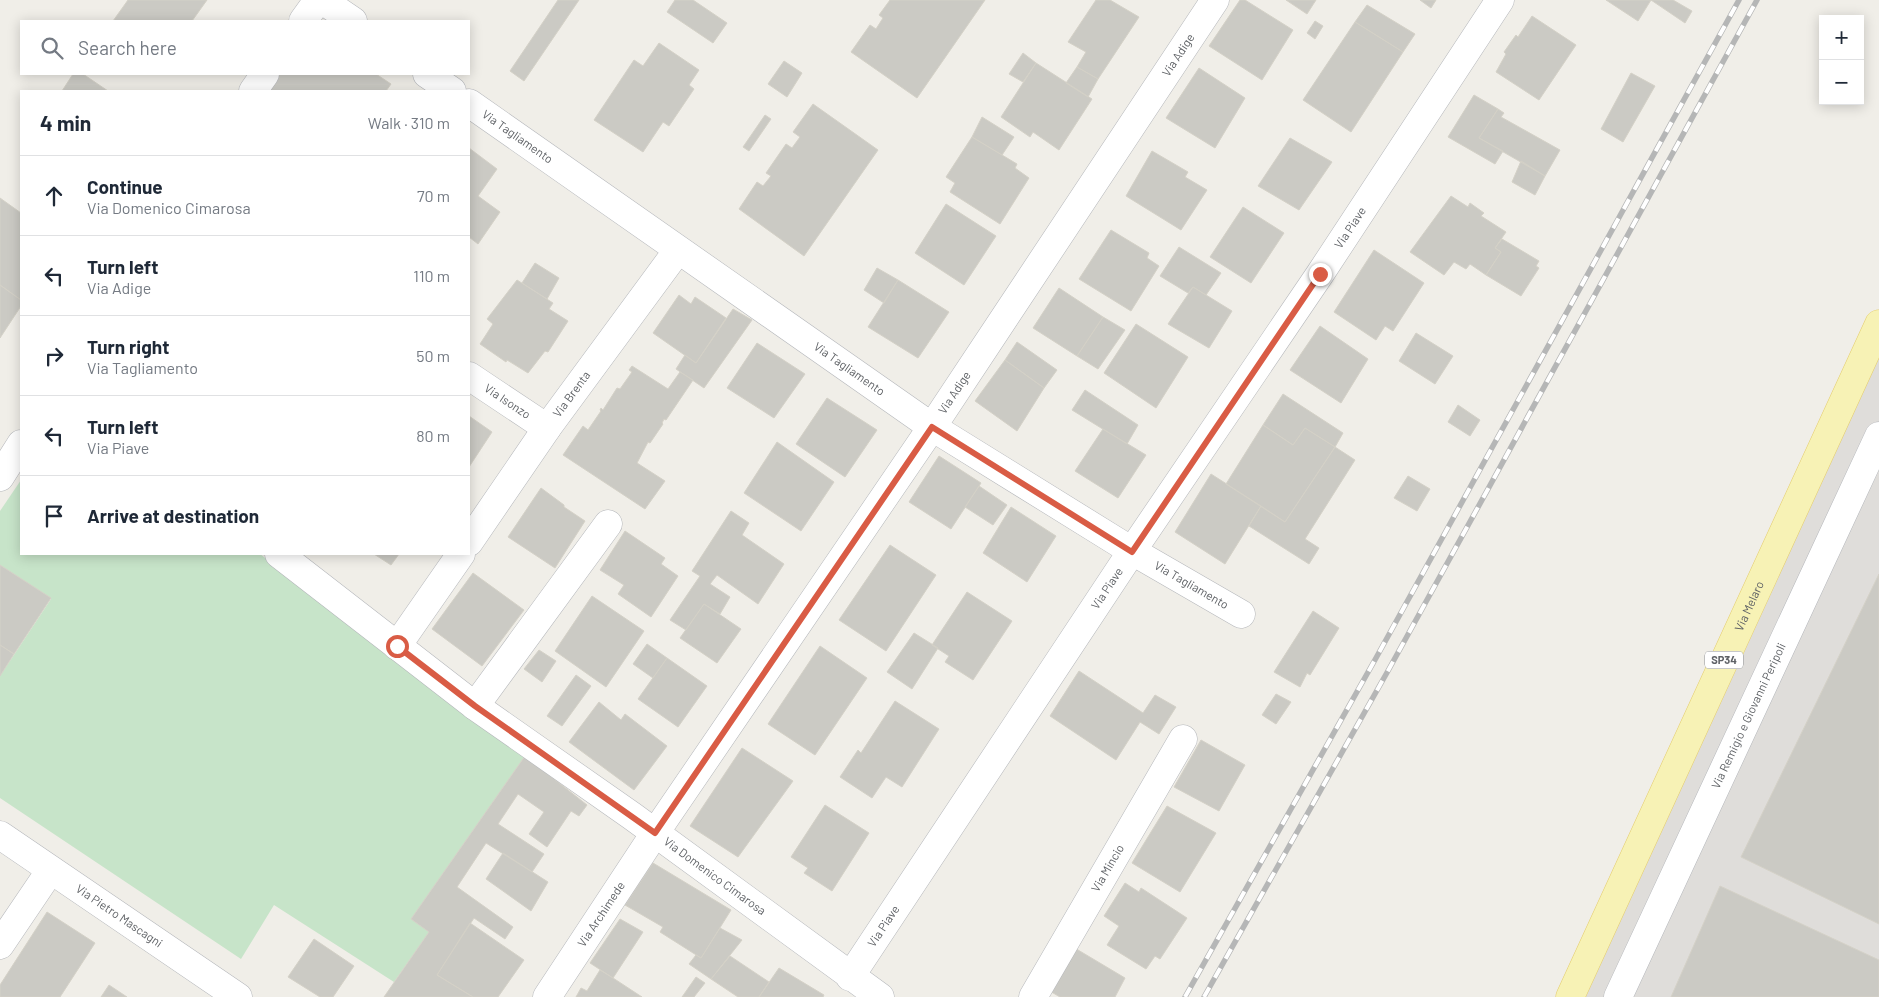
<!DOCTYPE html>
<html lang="en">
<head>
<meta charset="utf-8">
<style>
  :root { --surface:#fff; --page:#f2f2f3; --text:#1f2937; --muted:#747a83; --line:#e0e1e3 }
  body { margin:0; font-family:Barlow,sans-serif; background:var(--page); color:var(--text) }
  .controls { position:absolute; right:15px; top:15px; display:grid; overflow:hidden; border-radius:0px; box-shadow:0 2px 12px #0003 }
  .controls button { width:45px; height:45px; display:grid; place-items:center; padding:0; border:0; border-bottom:1px solid var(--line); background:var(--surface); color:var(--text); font:25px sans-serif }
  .stop { position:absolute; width:15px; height:15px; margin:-11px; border:4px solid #d95c45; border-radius:50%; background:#fff }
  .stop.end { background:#d95c45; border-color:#fff; box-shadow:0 1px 5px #0008 }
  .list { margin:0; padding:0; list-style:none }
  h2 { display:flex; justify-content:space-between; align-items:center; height:65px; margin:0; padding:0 20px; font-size:21px }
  h2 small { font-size:16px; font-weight:400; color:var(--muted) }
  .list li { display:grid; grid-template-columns:32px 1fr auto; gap:15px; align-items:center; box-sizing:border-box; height:80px; padding:0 20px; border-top:1px solid var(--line) }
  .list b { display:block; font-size:19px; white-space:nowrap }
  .list p { margin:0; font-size:16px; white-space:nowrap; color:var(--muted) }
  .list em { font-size:16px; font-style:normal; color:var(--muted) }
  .icon { flex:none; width:28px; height:28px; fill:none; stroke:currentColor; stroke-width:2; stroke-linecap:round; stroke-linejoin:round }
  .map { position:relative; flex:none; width:1879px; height:997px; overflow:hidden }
  .search { position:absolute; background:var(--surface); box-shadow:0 2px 12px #0003; left:20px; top:20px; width:450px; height:55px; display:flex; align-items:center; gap:12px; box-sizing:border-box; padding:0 18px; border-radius:0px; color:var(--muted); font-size:19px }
  .panel { position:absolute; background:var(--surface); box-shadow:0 2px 12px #0003; left:20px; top:90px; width:450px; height:465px; border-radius:0px }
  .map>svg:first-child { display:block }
</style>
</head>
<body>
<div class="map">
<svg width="1879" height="997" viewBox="0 0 1879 997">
  <rect width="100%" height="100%" fill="#f0eee8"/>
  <!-- industrial -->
  <path fill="#dfddda" d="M1879 320V997H1562Z"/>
  <!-- green -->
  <path fill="#c7e4c9" d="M21 480V554H260L525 756 411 919 429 932 394 982 274 905 241 959 0 798V676L51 599 0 565V511Z"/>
  <!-- building -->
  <path fill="#cbcac4" stroke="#d4d1c7" d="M128 0H207L192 21H113Z
    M558 0H579L524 81 510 71Z
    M675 0H693L727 23 713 43 667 12Z
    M890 0H985L917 98 851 52 870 25 876 29 883 18 879 15Z
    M1096 0H1110L1139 17 1098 79 1077 67 1086 52 1068 42Z
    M1240 0H1245L1293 30 1262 80 1209 46Z
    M1286 0H1316L1307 14Z
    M1420 0H1436L1431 8Z
    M1606 0H1651L1638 21Z
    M1651 0H1673L1692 11 1685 23Z
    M1367 5 1415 34 1403 52 1355 22Z
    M1532 16 1576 45 1539 100 1496 72 1506 54 1504 52 1516 35 1518 37Z
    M1315 21 1323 26 1315 39 1307 33Z
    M1355 22 1403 52 1351 132 1303 100Z
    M659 43 699 70 689 85 694 89 669 126 663 122 643 152 594 120 634 60 643 66Z
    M1023 53 1036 63 1023 82 1009 74Z
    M784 61 802 73 787 97 768 84Z
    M1036 63 1092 99 1059 150 1033 132 1030 137 1001 117Z
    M1077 67 1098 79 1088 97 1066 83Z
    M1199 68 1245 98 1215 148 1166 118Z
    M1631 73 1655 86 1623 142 1601 129Z
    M73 74H83L108 91H62Z
    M280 74H376L391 84 386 91H268Z
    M1474 95 1498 109 1479 138 1503 151 1495 164 1448 137Z
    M813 104 878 150 804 256 739 209 757 182 763 186 771 176 766 173 786 144 792 148 800 137 793 132Z
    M1498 109 1504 113 1501 117 1560 150 1545 176 1479 138Z
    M765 115 771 119 749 151 743 147Z
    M982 117 1014 137 1002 155 972 137Z
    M972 137 1017 164 1015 168 1029 178 1000 224 950 192 955 183 946 177Z
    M1290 138 1332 162 1299 210 1258 186Z
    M469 148 497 169 478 196 500 212 478 244 469 237Z
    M1152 151 1188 172 1185 177 1207 190 1181 230 1126 196Z
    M1521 161 1545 176 1535 195 1512 182Z
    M1451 196 1468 207 1470 203 1484 213 1481 216 1506 232 1495 248 1501 252 1486 275 1470 264 1466 269 1454 262 1444 275 1410 252Z
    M0 198 21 213V300L0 285Z
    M946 204 996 236 964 285 915 253Z
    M1243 207 1284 233 1251 283 1210 257Z
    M1111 230 1149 253 1147 258 1159 266 1131 311 1079 279Z
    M1502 239 1539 261 1536 266 1539 268 1521 296 1486 275 1501 252 1495 248Z
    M1179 247 1221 273 1206 295 1193 287 1188 293 1160 276Z
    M1374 250 1424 283 1393 331 1385 326 1376 340 1334 312Z
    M535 263 559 278 547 299 522 283Z
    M877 268 898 280 884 303 864 290Z
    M517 280 553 303 549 309 568 321 548 352 545 351 528 373 507 360 506 362 480 344 493 324 487 319Z
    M898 280 949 312 918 358 868 327Z
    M0 285 21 300V306L0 338Z
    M1193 287 1232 311 1209 348 1168 324Z
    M1059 288 1103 317 1077 356 1033 328Z
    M679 295 691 304 695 297 726 318 696 363 653 333Z
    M733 309 752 320 704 388 676 369 685 355 696 363Z
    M1103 317 1125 330 1098 369 1077 356Z
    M1136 324 1188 357 1156 408 1104 373Z
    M1320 326 1368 359 1341 403 1290 370Z
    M1416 333 1453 356 1435 384 1399 361Z
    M1017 342 1057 370 1044 388 1005 360Z
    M757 343 805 374 774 418 727 388Z
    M1005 360 1044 388 1017 431 975 401Z
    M632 366 668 389 680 372 693 380 666 420 664 419 662 423 663 424 650 443 648 442 637 463 665 481 645 509 563 455 583 426 588 430 601 411 600 410 601 408 603 410 617 388 620 389 632 372 629 370Z
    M1085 390 1138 425 1127 444 1072 410Z
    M1283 394 1343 433 1335 447 1305 428 1293 445 1263 425Z
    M827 398 877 430 845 477 796 444Z
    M1458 405 1480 420 1470 436 1448 422Z
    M469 416 492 432 469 467Z
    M1263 425 1293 445 1305 428 1335 447 1285 522 1226 484Z
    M1103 429 1146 455 1118 498 1075 471Z
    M777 442 834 482 801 531 744 493Z
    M1335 447 1355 460 1305 539 1319 548 1309 564 1249 526 1261 506 1285 522Z
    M939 456 981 483 951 529 909 502Z
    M1211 474 1261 506 1225 564 1175 532Z
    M1408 476 1430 489 1417 511 1394 498Z
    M979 486 1007 505 993 525 965 507Z
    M541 488 564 505V507L585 521 555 568 508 537Z
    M1011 507 1056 536 1027 582 983 553Z
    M731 511 749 523 742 535 784 564 758 604 717 575 710 584 730 597 720 614 704 604 686 630 670 620 700 576 692 571Z
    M625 531 665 558 661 564 678 576 651 617 618 594 624 585 600 570Z
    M890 545 936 575 886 651 839 620Z
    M374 554H399L391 565Z
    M0 565 51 598 14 654 0 645Z
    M473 573 524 610 482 666 432 629Z
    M1879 574V924L1741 857Z
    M967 592 1012 621 973 680 945 662 949 656 932 645Z
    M592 596 644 631 606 687 555 651Z
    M704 604 741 629 717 663 680 638Z
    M1313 611 1339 628 1310 675 1307 673 1300 687 1274 672Z
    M914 633 938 648 912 689 887 672Z
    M647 644 667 658 653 678 633 664Z
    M0 645 14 654 0 676Z
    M820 646 867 678 815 755 768 724Z
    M539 650 556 661 542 682 524 669Z
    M667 658 707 686 678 727 638 699Z
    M1079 671 1143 713 1155 695 1176 707 1159 734 1140 722 1116 760 1050 716Z
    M576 675 591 686 562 726 547 716Z
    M1276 694 1291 702 1276 724 1262 715Z
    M895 701 939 729 902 787 886 777 872 798 840 777 858 750 861 753Z
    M599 702 621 720 625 714 667 746 634 790 569 742Z
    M1201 740 1245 765 1219 811 1174 787Z
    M742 748 793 781 738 857 690 826Z
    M525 756 587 805 579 816 571 811 547 847 529 834 544 812 518 794 498 824 544 854 532 872 486 843 457 887 513 927 505 939 474 918 437 975 473 997H384L429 932 411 919Z
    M825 805 869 833 832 891 804 873 808 868 791 857Z
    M1167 806 1216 833 1180 892 1132 863Z
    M503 853 548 882 531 911 486 879Z
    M653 863 731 910 701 958 660 932 663 927 625 905Z
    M1125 883 1139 892 1141 888 1187 918 1160 959 1155 956 1146 969 1107 945 1119 926 1104 916Z
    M1720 886 1879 960V997H1671Z
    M47 912 95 943 60 997H0V985Z
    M620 919 643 932 613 978 590 963Z
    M470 923 524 960 498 997H473L437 975Z
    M720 928 742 940 711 979 689 964 696 955 701 958Z
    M314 939 354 966 333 997H320L288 977Z
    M1073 947 1125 978 1115 997H1060L1048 990Z
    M730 956 769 982 759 997H738L711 979Z
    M779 968 824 995 823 997H759Z
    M600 970 613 978 642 997H576L581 988 587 991Z
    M696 977 705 983 694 997H682Z
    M109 985 127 997H101Z"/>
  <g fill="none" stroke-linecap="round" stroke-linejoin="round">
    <defs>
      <g id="minor">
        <path d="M322 0 353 21"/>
        <path d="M303 21 318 0"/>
        <path d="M427 74 452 91"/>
        <path d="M253 91 265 74"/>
        <path id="s1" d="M469 103 932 427 1132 551 1241 614"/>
        <path id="s2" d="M469 376 547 428"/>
        <path d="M0 477 21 444"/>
        <path id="s3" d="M469 542 547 428 678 250"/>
        <path id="s4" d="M279 554 475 706 632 816 880 997"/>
        <path d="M397 646 461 554"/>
        <path d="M475 706 608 524"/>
        <path id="s5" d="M0 835 238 997"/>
        <path d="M0 945 50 871"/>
        <path id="s6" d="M850 977 1132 551 1320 274 1500 0"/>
        <path id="s7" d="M547 997 655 833 932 427 1215 0"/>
        <path id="s8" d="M1033 997 1183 739"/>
        <path id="s9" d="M1618 997 1879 436"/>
      </g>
      <g id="major">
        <path id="s10" d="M1570 997 1879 324"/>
      </g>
    </defs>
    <!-- minor casing -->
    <use href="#minor" stroke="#b5b7bb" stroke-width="29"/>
    <!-- major casing -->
    <use href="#major" stroke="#e4cc6c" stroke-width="29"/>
    <!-- minor -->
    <use href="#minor" stroke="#fff" stroke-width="28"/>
    <!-- major -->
    <use href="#major" stroke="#f7f2b5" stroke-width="28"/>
    <defs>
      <path id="rail" d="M1185 997 1376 658 1739 0
        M1204 997 1389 669 1757 0"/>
    </defs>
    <!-- rail casing -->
    <use href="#rail" stroke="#b5b6b6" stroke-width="5.5"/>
    <!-- rail -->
    <use href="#rail" stroke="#fff" stroke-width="4" stroke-dasharray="11" stroke-linecap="butt"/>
  </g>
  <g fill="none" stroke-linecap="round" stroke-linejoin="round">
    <!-- route -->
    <path stroke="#d95c45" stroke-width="6" d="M397 646 475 706 655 833 932 427 1132 552 1320 274"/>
  </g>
  <g text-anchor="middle" stroke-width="4" stroke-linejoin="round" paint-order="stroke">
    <!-- shield labels -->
    <rect fill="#fff" stroke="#8f9194" stroke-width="1" x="1705" y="651.5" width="38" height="17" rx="4"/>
    <g font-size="11" font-weight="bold" fill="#5f6266">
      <text x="1724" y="664">SP34</text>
    </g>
    <!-- street labels -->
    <g font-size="12" fill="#5f6266" stroke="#fff">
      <text dy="4" stroke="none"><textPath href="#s7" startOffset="1134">Via Adige</textPath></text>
      <text dy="4" stroke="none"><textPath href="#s1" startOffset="59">Via Tagliamento</textPath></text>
      <text dy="4" stroke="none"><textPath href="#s6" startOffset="901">Via Piave</textPath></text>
      <text dy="4" stroke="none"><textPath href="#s1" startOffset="464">Via Tagliamento</textPath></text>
      <text dy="4" stroke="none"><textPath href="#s7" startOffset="729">Via Adige</textPath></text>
      <text dy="4" stroke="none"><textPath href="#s3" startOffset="180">Via Brenta</textPath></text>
      <text dy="4" stroke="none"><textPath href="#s2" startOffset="46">Via Isonzo</textPath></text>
      <text dy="4" stroke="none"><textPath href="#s1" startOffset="869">Via Tagliamento</textPath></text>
      <text dy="4" stroke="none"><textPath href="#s6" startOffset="466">Via Piave</textPath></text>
      <text dy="4" stroke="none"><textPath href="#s10" startOffset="430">Via Melaro</textPath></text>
      <text dy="4" stroke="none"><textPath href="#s9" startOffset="310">Via Remigio e Giovanni Peripoli</textPath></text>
      <text dy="4" stroke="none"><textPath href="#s8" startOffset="149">Via Mincio</textPath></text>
      <text dy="4" stroke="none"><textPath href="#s4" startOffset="542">Via Domenico Cimarosa</textPath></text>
      <text dy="4" stroke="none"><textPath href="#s7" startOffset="99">Via Archimede</textPath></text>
      <text dy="4" stroke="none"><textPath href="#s5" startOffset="144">Via Pietro Mascagni</textPath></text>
      <text dy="4" stroke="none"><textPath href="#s6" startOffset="61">Via Piave</textPath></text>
    </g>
  </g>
</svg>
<div class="controls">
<button>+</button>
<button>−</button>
</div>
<div class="stop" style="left:397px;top:646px"></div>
<div class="stop end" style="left:1320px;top:274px"></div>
<div class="search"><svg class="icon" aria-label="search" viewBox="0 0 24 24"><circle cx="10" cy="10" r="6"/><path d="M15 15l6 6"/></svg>Search here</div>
<section class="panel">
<h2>4 min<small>Walk · 310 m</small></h2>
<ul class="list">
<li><svg class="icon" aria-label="ahead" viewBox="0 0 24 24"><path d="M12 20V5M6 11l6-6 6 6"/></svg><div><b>Continue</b><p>Via Domenico Cimarosa</p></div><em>70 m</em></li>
<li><svg class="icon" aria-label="left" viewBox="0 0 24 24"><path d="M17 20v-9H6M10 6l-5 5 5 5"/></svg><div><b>Turn left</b><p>Via Adige</p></div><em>110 m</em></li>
<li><svg class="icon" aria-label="right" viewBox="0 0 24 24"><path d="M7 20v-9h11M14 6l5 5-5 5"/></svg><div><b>Turn right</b><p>Via Tagliamento</p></div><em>50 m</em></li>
<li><svg class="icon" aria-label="left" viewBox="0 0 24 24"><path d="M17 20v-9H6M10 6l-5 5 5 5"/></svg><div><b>Turn left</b><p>Via Piave</p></div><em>80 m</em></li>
<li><svg class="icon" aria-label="arrive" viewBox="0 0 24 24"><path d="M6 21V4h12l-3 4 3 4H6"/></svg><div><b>Arrive at destination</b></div></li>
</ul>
</section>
</div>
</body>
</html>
